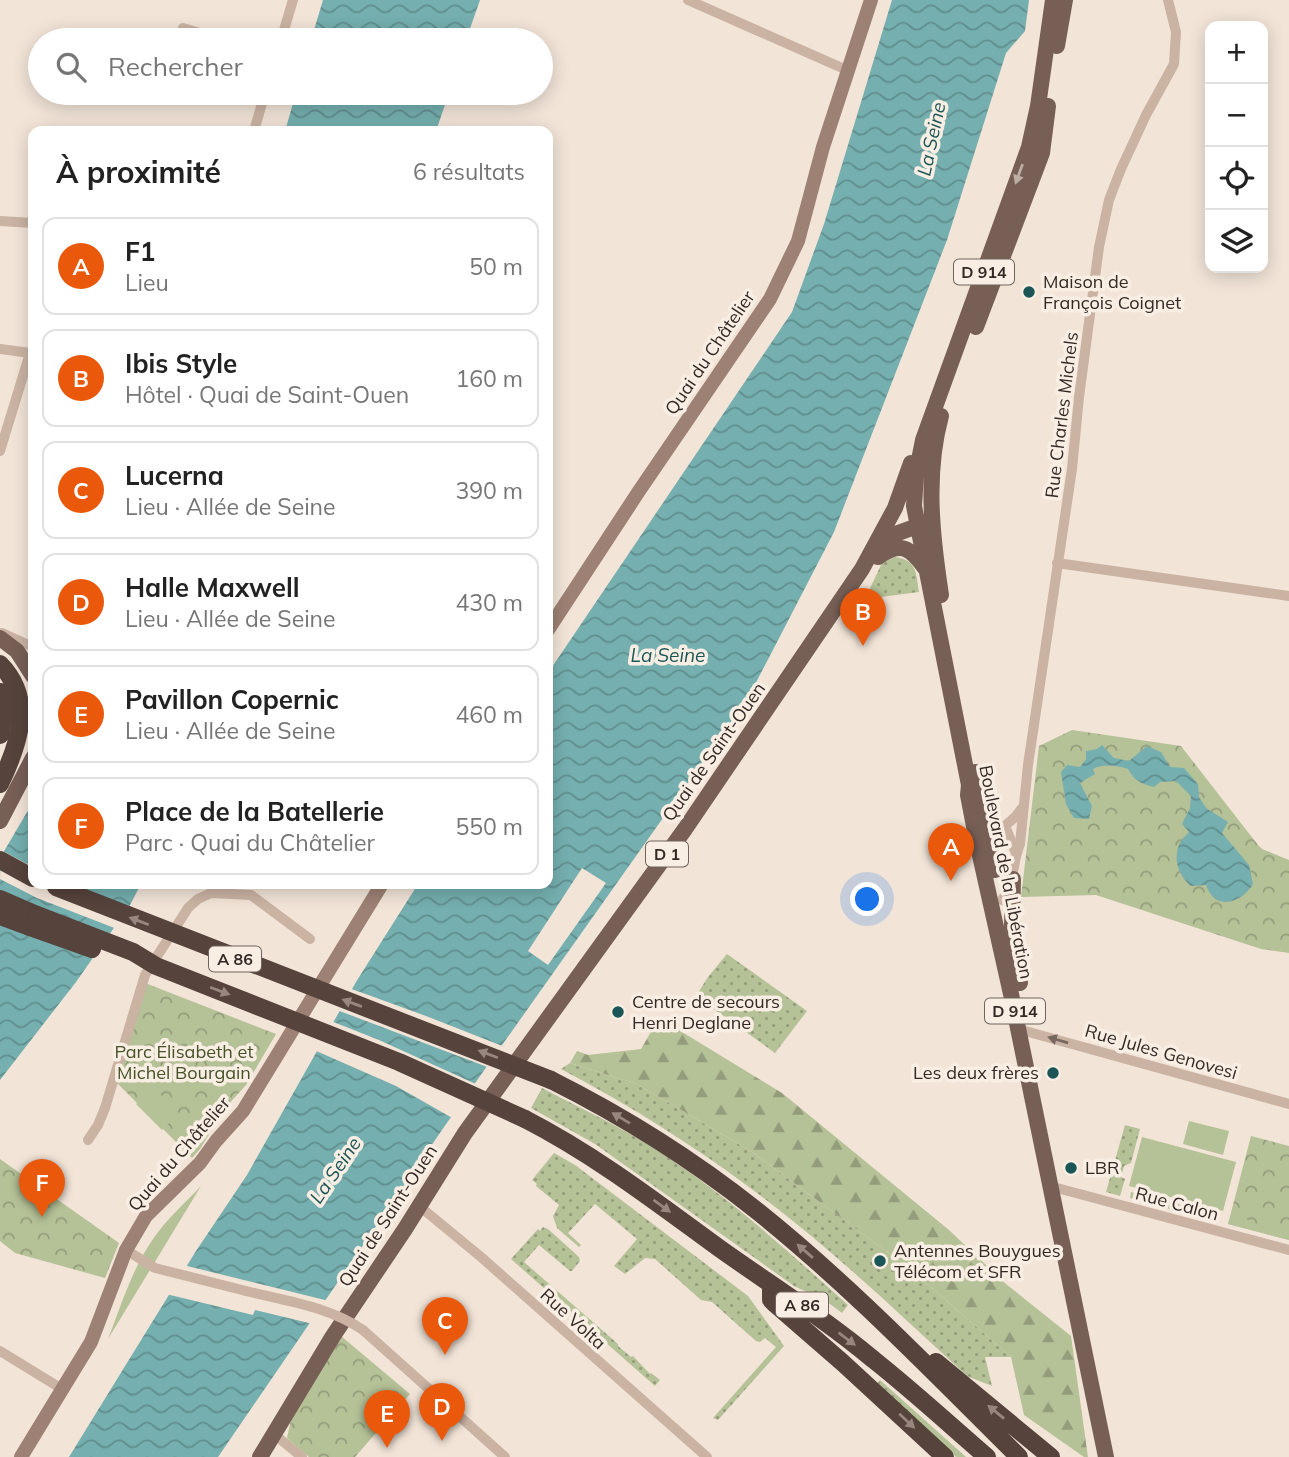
<!DOCTYPE html>
<html lang="fr">
<head>
<meta charset="utf-8">
<style>
  :root { --surface:#fff; --page:#f6f6f6; --text:#222; --muted:#767676; --line:#e0e0e0; --accent:#ea580c }
  body { margin:0; font-family:Mulish,sans-serif; background:var(--page); color:var(--text) }
  .controls { position:absolute; right:21px; top:21px; display:grid; overflow:hidden; border-radius:14px; box-shadow:0 4px 18px #0003 }
  .controls button { width:63px; height:63px; display:grid; place-items:center; padding:0; border:0; border-bottom:2px solid var(--line); background:var(--surface); color:var(--text); font:35px sans-serif }
  .you { position:absolute; left:868px; top:900px; width:24px; height:24px; margin:-18px; border:5px solid #fff; border-radius:50%; background:#1a73e8; box-shadow:0 0 0 10px #1a73e833 }
  .badge { display:grid; place-items:center; width:46px; height:46px; border-radius:50%; background:var(--accent); color:#fff; font-size:23px; font-weight:700 }
  .pin { position:absolute; translate:-50% -58px; filter:drop-shadow(0 2px 4px #0008) }
  .pin::after { content:''; position:absolute; top:37px; width:24px; height:21px; background:inherit; clip-path:polygon(0 0,100% 0,50% 100%) }
  .list { margin:0; padding:0; list-style:none }
  h2 { display:flex; justify-content:space-between; align-items:center; height:91px; margin:0; padding:0 28px; font-size:30px }
  h2 small { font-size:23px; font-weight:400; color:var(--muted) }
  .list li { display:grid; grid-template-columns:46px 1fr auto; gap:21px; align-items:center; box-sizing:border-box; height:98px; margin:0 14px 14px; padding:0 14px; border:2px solid var(--line); border-radius:14px }
  .list b { display:block; font-size:26px; white-space:nowrap }
  .list p { margin:0; font-size:23px; white-space:nowrap; color:var(--muted) }
  .list em { font-size:23px; font-style:normal; color:var(--muted) }
  .icon { flex:none; width:38px; height:38px; fill:none; stroke:currentColor; stroke-width:2; stroke-linecap:round; stroke-linejoin:round }
  .map { position:relative; flex:none; width:1289px; height:1457px; overflow:hidden }
  .search { position:absolute; background:var(--surface); box-shadow:0 4px 18px #0003; left:28px; top:28px; width:525px; height:77px; display:flex; align-items:center; gap:18px; box-sizing:border-box; padding:0 24px; border-radius:38px; color:var(--muted); font-size:26px }
  .panel { position:absolute; background:var(--surface); box-shadow:0 4px 18px #0003; left:28px; top:126px; width:525px; height:763px; border-radius:14px }
  .map>svg:first-child { display:block }
</style>
</head>
<body>
<div class="map">
<svg width="1289" height="1457" viewBox="0 0 1289 1457">
  <defs>
    <pattern id="grass-dots" width="8" height="8" patternUnits="userSpaceOnUse" patternTransform="scale(1.75)"><rect width="8" height="8" fill="#b5c197"/><path d="M2 2h.1M6 6h.1" fill="none" stroke="#949d7b" stroke-width="1.8" stroke-linecap="round"/></pattern>
    <pattern id="forest-firs" width="22" height="20" patternUnits="userSpaceOnUse" patternTransform="scale(1.75)"><rect width="22" height="20" fill="#b5c197"/><path d="M5 1l3.5 6h-7zM16 11l3.5 6h-7z" fill="#949d7b"/></pattern>
    <pattern id="park-crowns" width="20" height="18" patternUnits="userSpaceOnUse" patternTransform="scale(1.75)"><rect width="20" height="18" fill="#b5c197"/><path d="M2 6a3 3 0 1 1 6 0M12 15a3 3 0 1 1 6 0" fill="none" stroke="#949d7b"/></pattern>
    <pattern id="water-waves" width="16" height="10" patternUnits="userSpaceOnUse" patternTransform="scale(1.75)"><rect width="16" height="10" fill="#75afaf"/><path d="M0 5q4-4 8 0t8 0" fill="none" stroke="#618e8e"/></pattern>
  </defs>
  <rect width="100%" height="100%" fill="#f2e4d7"/>
  <!-- grass -->
  <path fill="url(#grass-dots)" d="M895 557C917 560 916 573 919 592L865 599 882 563Z
    M727 954 807 1011 775 1053 696 996 708 977Z
    M570 1063 637 1084 752 1152 909 1268 1011 1357H985L992 1386 967 1376C921 1334 876 1291 829 1251 747 1180 656 1119 561 1069Z
    M542 1088C574 1105 607 1120 637 1138 715 1184 782 1246 848 1305L842 1313 826 1301 794 1286 595 1144 531 1108Z
    M1125 1125 1140 1129 1131 1163 1124 1166 1121 1177 1125 1179 1120 1196 1106 1192Z
    M554 1153 575 1165 748 1296 784 1346 718 1420 713 1418 776 1347 765 1338 760 1342 756 1341 712 1302 701 1300 655 1259 645 1258 625 1274 614 1266 637 1239 595 1204 568 1233 581 1245 579 1247 557 1228 553 1216 559 1205 536 1186 537 1184 532 1180Z
    M1131 1192 1215 1214 1214 1221 1130 1198Z
    M543 1227 548 1229 579 1257 580 1261 572 1271H570L539 1245 524 1262 618 1344V1346L631 1357 633 1356 650 1374 651 1373 660 1380 655 1386 511 1259 538 1229 540 1231Z
    M880 1380 966 1457H956L877 1384Z"/>
  <!-- forest -->
  <path fill="url(#forest-firs)" d="M659 1018 782 1093 949 1230 1006 1284 1071 1336 1088 1457H1084L1024 1415 1011 1357 909 1268 752 1152 637 1084 570 1063 577 1051 588 1055 641 1049Z"/>
  <!-- park -->
  <path fill="url(#park-crowns)" d="M1072 730 1181 746 1258 845 1262 849 1289 860V953L1261 949 1096 895 1021 897 1039 746Z
    M145 983 276 1034 246 1085 226 1107 200 1149 192 1158 115 1081Z
    M1251 1136 1289 1146V1240L1228 1224Z
    M0 1159 119 1243 105 1278 15 1253 0 1241Z
    M341 1336 410 1394 355 1457H309L287 1438 292 1415Z"/>
  <!-- garden -->
  <path fill="#b5c197" d="M153 1087 179 1113 162 1130 136 1104Z
    M1189 1121 1229 1131 1223 1155 1183 1144Z
    M1142 1137 1236 1162 1223 1211 1129 1186Z
    M201 1186 108 1339C121 1306 132 1269 153 1239 166 1220 185 1203 201 1186Z
    M1245 1218 1256 1225H1283L1289 1232V1240L1228 1224 1229 1221Z"/>
  <!-- water -->
  <path fill="url(#water-waves)" d="M323 0H480L466 40H311Z
    M892 0H1029L1025 31 1006 53 947 240 834 532 748 698 444 1127 218 1457H69L196 1251 247 1175 356 982 418 884H548V673L792 312 824 224Z
    M296 93H449L436 131H285Z
    M1102 745 1114 758 1129 761 1147 746 1161 752 1170 767 1184 768 1198 784 1199 797 1206 808 1228 822 1222 833 1249 865 1253 884C1241 904 1215 911 1206 885L1191 886C1179 876 1173 860 1179 845 1180 841 1186 835 1189 832L1182 824 1190 808 1191 796 1176 781 1160 782 1154 787C1141 784 1134 780 1128 769 1116 765 1103 764 1093 769L1095 774 1080 783 1092 806 1089 819 1074 818 1066 804 1061 772 1067 765 1080 767 1086 759V751L1097 749Z
    M33 802V884H141L130 905 76 982 0 1080V858Z"/>
  <!-- pier -->
  <path fill="#f2e4d7" d="M1 850 33 867V884H69L133 908 117 929 37 898 0 879Z
    M582 868 606 883 548 965 528 951Z
    M349 988 426 1016 505 1047 490 1068 337 1010Z
    M331 1021 379 1040 478 1085 454 1119 396 1086 314 1050Z
    M183 1265 329 1301 313 1324 255 1310 253 1315 166 1294Z"/>
  <g fill="none" stroke-linecap="round" stroke-linejoin="round">
    <!-- street -->
    <path stroke="#cab3a3" stroke-width="10" d="M688 0 849 71
      M183 28 224 40
      M281 40 293 0
      M254 131 265 93
      M0 221 33 223
      M0 349 30 353 0 451
      M1057 563 1289 596
      M2 633 33 647
      M1005 826 1016 853
      M984 833C1002 829 1012 823 1022 808
      M1002 900C1015 882 1012 863 1020 844L1028 765 1072 469 1079 397 1099 247 1109 200 1121 169 1146 115 1174 64 1176 32 1168 0
      M1025 1031 1289 1104
      M88 1140 98 1125 105 1108 145 975 188 908 198 899 211 893 251 895 310 939
      M1057 1188 1289 1250
      M418 1205 481 1257 707 1457
      M126 1250 155 1268 246 1291
      M363 1330 505 1457
      M0 1351 62 1389
      M274 1434 302 1457"/>
    <!-- secondary -->
    <path stroke="#9d8174" stroke-width="14" d="M548 630 639 491 770 299 798 241 823 147 871 0
      M21 1457 91 1342 126 1250 146 1216 200 1163 216 1141 243 1111 382 884"/>
    <!-- primary -->
    <path stroke="#775f56" stroke-width="16" d="M1053 0 1038 106 1029 147 923 440 916 475 914 506 969 785 968 795 977 842 1011 994 1106 1457
      M1057 46 1065 0
      M976 327 1036 169 1042 153 1048 106
      M875 554 898 533 926 523
      M878 557C900 541 910 547 925 568
      M941 595C932 536 925 475 941 416
      M0 638 17 651 33 676
      M975 772 995 870
      M0 821 33 758
      M1013 879 1012 927 1020 983
      M260 1457 333 1336 405 1229 465 1133 685 829 862 569 895 508 911 463"/>
    <!-- highway -->
    <path stroke="#56433c" stroke-width="18" d="M0 664C35 700 19 744 0 784
      M0 692 4 711 0 735
      M0 860 33 878
      M0 899 37 915
      M0 916 30 927
      M551 1080C623 1116 693 1160 756 1210 850 1285 934 1373 1019 1457
      M525 1119C595 1155 656 1202 719 1248 771 1285 825 1319 874 1360 913 1391 950 1425 987 1457
      M771 1285V1300L774 1303 843 1363 945 1457
      M936 1362 1051 1457"/>
    <!-- street-bridge -->
    <path stroke="#cab3a3" stroke-width="10" d="M246 1291C286 1301 328 1306 363 1330"/>
    <!-- highway-bridge -->
    <path stroke="#56433c" stroke-width="18" d="M56 887 551 1080
      M37 915 133 952 156 966 399 1062 525 1119
      M30 927 92 949"/>
  </g>
  <!-- one-way arrows -->
  <defs><path id="oneway-solid" d="M-6-.8H1V-3.2L6.5 0L1 3.2V.8H-6Z" transform="scale(1.75)"/></defs>
  <use fill="#beaea4" href="#oneway-solid" transform="translate(1019 174) rotate(110)"/>
  <g fill="#97877f">
    <use href="#oneway-solid" transform="translate(139 921) rotate(-159)"/>
    <use href="#oneway-solid" transform="translate(220 991) rotate(21)"/>
    <use href="#oneway-solid" transform="translate(352 1003) rotate(-160)"/>
    <use href="#oneway-solid" transform="translate(488 1054) rotate(-159)"/>
    <use href="#oneway-solid" transform="translate(621 1118) rotate(-149)"/>
    <use href="#oneway-solid" transform="translate(662 1206) rotate(36)"/>
    <use href="#oneway-solid" transform="translate(805 1251) rotate(-139)"/>
    <use href="#oneway-solid" transform="translate(847 1339) rotate(37)"/>
    <use href="#oneway-solid" transform="translate(996 1412) rotate(-141)"/>
    <use href="#oneway-solid" transform="translate(907 1421) rotate(43)"/>
  </g>
  <use fill="#78675e" href="#oneway-solid" transform="translate(1058 1040) rotate(-164)"/>
  <!-- markers -->
  <g fill="#1a5657" stroke="#f9eee3" stroke-width="2.5">
    <circle cx="1029" cy="292" r="7"/>
    <circle cx="618" cy="1012" r="7"/>
    <circle cx="1053" cy="1073" r="7"/>
    <circle cx="1071" cy="1168" r="7"/>
    <circle cx="880" cy="1261" r="7"/>
  </g>
  <g text-anchor="middle" stroke-width="7" stroke-linejoin="round" paint-order="stroke">
    <!-- shield labels -->
    <g fill="#f9eee3" stroke="#6f645e" stroke-width="2">
      <rect x="954" y="259.5" width="60" height="25" rx="5"/>
      <rect x="646" y="841.5" width="42" height="25" rx="5"/>
      <rect x="209" y="946.5" width="52" height="25" rx="5"/>
      <rect x="985" y="998.5" width="60" height="25" rx="5"/>
      <rect x="776" y="1292.5" width="52" height="25" rx="5"/>
    </g>
    <g font-size="16" font-weight="bold" fill="#342925">
      <text x="984" y="278">D 914</text>
      <text x="667" y="860">D 1</text>
      <text x="235" y="965">A 86</text>
      <text x="1015" y="1017">D 914</text>
      <text x="802" y="1311">A 86</text>
    </g>
    <!-- poi labels -->
    <g font-size="18" fill="#342925" stroke="#f9eee3" text-anchor="start">
      <text x="1043" y="288">Maison de<tspan x="1043" dy="21">François Coignet</tspan></text>
      <text x="632" y="1008">Centre de secours<tspan x="632" dy="21">Henri Deglane</tspan></text>
      <text x="1039" y="1079" text-anchor="end">Les deux frères</text>
      <text x="1085" y="1174">LBR</text>
      <text x="894" y="1257">Antennes Bouygues<tspan x="894" dy="21">Télécom et SFR</tspan></text>
    </g>
    <!-- street labels -->
    <g font-size="18" fill="#342925" stroke="#f9eee3">
      <text transform="translate(710 353) rotate(-56)" y="6">Quai du Châtelier</text>
      <text transform="translate(1062 415) rotate(-83)" y="6">Rue Charles Michels</text>
      <text transform="translate(714 752) rotate(-55)" y="6">Quai de Saint-Ouen</text>
      <text transform="translate(1006 872) rotate(79)" y="6">Boulevard de la Libération</text>
      <text transform="translate(1161 1052) rotate(16)" y="6">Rue Jules Genovesi</text>
      <text transform="translate(179 1154) rotate(-49)" y="6">Quai du Châtelier</text>
      <text transform="translate(1177 1204) rotate(15)" y="6">Rue Calon</text>
      <text transform="translate(388 1216) rotate(-57)" y="6">Quai de Saint-Ouen</text>
      <text transform="translate(573 1319) rotate(42)" y="6">Rue Volta</text>
    </g>
    <!-- park labels -->
    <g font-size="18" fill="#465328" stroke="#f9eee3">
      <text x="184" y="1058">Parc Élisabeth et<tspan x="184" dy="21">Michel Bourgain</tspan></text>
    </g>
    <!-- water labels -->
    <g font-size="19" font-style="italic" fill="#1a5657" stroke="#f9eee3">
      <text transform="translate(931 139) rotate(-78)" y="7">La Seine</text>
      <text x="668" y="662">La Seine</text>
      <text transform="translate(335 1170) rotate(-56)" y="7">La Seine</text>
    </g>
  </g>
</svg>
<div class="controls">
<button>+</button>
<button>−</button>
<button><svg class="icon" aria-label="locate" viewBox="0 0 24 24"><circle cx="12" cy="12" r="6"/><path d="M12 2v4M12 18v4M2 12h4M18 12h4"/></svg></button>
<button><svg class="icon" aria-label="layers" viewBox="0 0 24 24"><path d="M12 4l9 5-9 5-9-5zM3 14l9 5 9-5"/></svg></button>
</div>
<div class="you"></div>
<div class="pin badge" style="left:951px;top:881px">A</div>
<div class="pin badge" style="left:863px;top:646px">B</div>
<div class="pin badge" style="left:445px;top:1355px">C</div>
<div class="pin badge" style="left:442px;top:1441px">D</div>
<div class="pin badge" style="left:387px;top:1448px">E</div>
<div class="pin badge" style="left:42px;top:1217px">F</div>
<div class="search"><svg class="icon" aria-label="search" viewBox="0 0 24 24"><circle cx="10" cy="10" r="6"/><path d="M15 15l6 6"/></svg>Rechercher</div>
<section class="panel">
<h2>À proximité<small>6 résultats</small></h2>
<ul class="list">
<li><span class="badge">A</span><div><b>F1</b><p>Lieu</p></div><em>50 m</em></li>
<li><span class="badge">B</span><div><b>Ibis Style</b><p>Hôtel · Quai de Saint-Ouen</p></div><em>160 m</em></li>
<li><span class="badge">C</span><div><b>Lucerna</b><p>Lieu · Allée de Seine</p></div><em>390 m</em></li>
<li><span class="badge">D</span><div><b>Halle Maxwell</b><p>Lieu · Allée de Seine</p></div><em>430 m</em></li>
<li><span class="badge">E</span><div><b>Pavillon Copernic</b><p>Lieu · Allée de Seine</p></div><em>460 m</em></li>
<li><span class="badge">F</span><div><b>Place de la Batellerie</b><p>Parc · Quai du Châtelier</p></div><em>550 m</em></li>
</ul>
</section>
</div>
</body>
</html>
